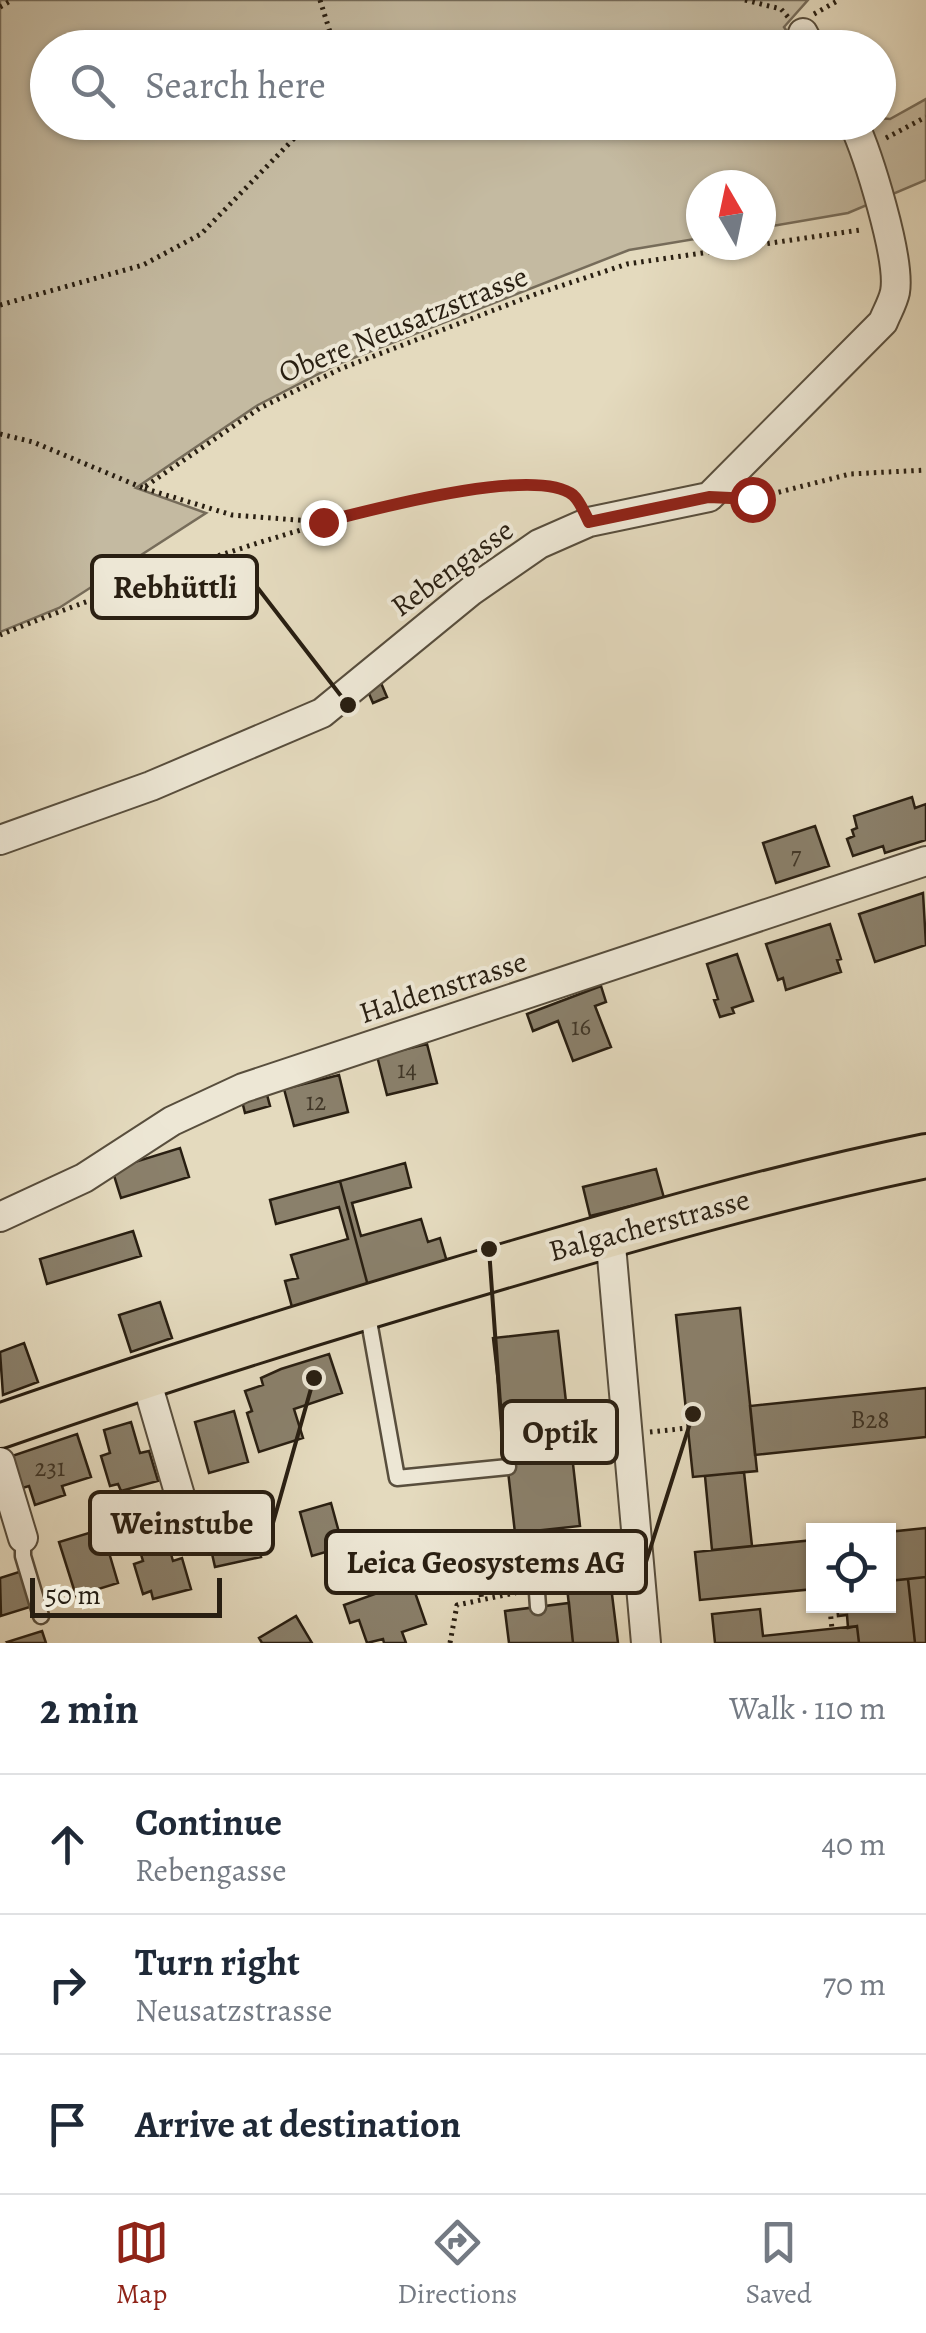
<!DOCTYPE html>
<html lang="en">
<head>
<meta charset="utf-8">
<style>
  :root { --surface:#fff; --page:#f2f2f3; --text:#1f2937; --muted:#747a83; --line:#e0e1e3; --accent:#8f2418 }
  body { margin:0; font-family:Alegreya,serif; background:var(--page); color:var(--text) }
  .controls { position:absolute; right:30px; bottom:30px; display:grid; overflow:hidden; border-radius:0px; box-shadow:0 2px 8px #0004 }
  .controls button { width:90px; height:90px; display:grid; place-items:center; padding:0; border:0; border-bottom:2px solid var(--line); background:var(--surface); color:var(--text); font:50px sans-serif }
  .compass { position:absolute; left:686px; top:170px; width:90px; height:90px; border-radius:50%; background:var(--surface); box-shadow:0 2px 8px #0004; rotate:351deg }
  .scale { position:absolute; left:30px; bottom:25px; width:192px; box-sizing:border-box; padding-left:10px; border:5px solid #291f12; border-top:0; font-size:28px; line-height:35px; white-space:nowrap; color:#291f12; -webkit-text-stroke:8px #ede7d5; paint-order:stroke }
  .stop { position:absolute; width:30px; height:30px; margin:-22px; border:8px solid #8f2418; border-radius:50%; background:#fff }
  .stop.end { background:#8f2418; border-color:#fff; box-shadow:0 2px 10px #0008 }
  .list { margin:0; padding:0; list-style:none }
  h2 { display:flex; justify-content:space-between; align-items:center; height:130px; margin:0; padding:0 40px; font-size:42px }
  h2 small { font-size:32px; font-weight:400; color:var(--muted) }
  .list li { display:grid; grid-template-columns:65px 1fr auto; gap:30px; align-items:center; box-sizing:border-box; height:140px; padding:0 40px; border-top:2px solid var(--line) }
  .list b { display:block; font-size:38px; white-space:nowrap }
  .list p { margin:0; font-size:32px; white-space:nowrap; color:var(--muted) }
  .list em { font-size:32px; font-style:normal; color:var(--muted) }
  .icon { flex:none; width:55px; height:55px; fill:none; stroke:currentColor; stroke-width:2; stroke-linecap:round; stroke-linejoin:round }
  .map { position:relative; flex:none; width:926px; height:1643px; overflow:hidden }
  .search { position:absolute; background:var(--surface); box-shadow:0 2px 8px #0004; left:30px; right:30px; top:30px; height:110px; display:flex; align-items:center; gap:25px; box-sizing:border-box; padding:0 35px; border-radius:55px; color:var(--muted); font-size:38px }
  .sheet { height:550px; background:var(--surface) }
  nav { display:flex; justify-content:space-around; align-items:center; box-sizing:border-box; height:140px; border-top:2px solid var(--line); background:var(--surface); font-size:28px; color:var(--muted) }
  nav a { display:grid; justify-items:center; gap:5px }
  nav .on { color:var(--accent) }
  .map>svg:first-child { display:block }
</style>
</head>
<body>
<div class="map">
<svg width="926" height="1643" viewBox="0 0 926 1643">
  <rect width="100%" height="100%" fill="#e4dabe"/>
  <filter id="stains"><feTurbulence type="fractalNoise" baseFrequency=".002" numOctaves="4"/><feColorMatrix values="0 0 0 0 .2 0 0 0 0 .09 0 0 0 0 .02 0 0 0 .5 -.17"/></filter>
  <radialGradient id="worn" r=".72"><stop offset=".6" stop-color="#630" stop-opacity="0"/><stop offset="1" stop-color="#630" stop-opacity=".3"/></radialGradient>
  <!-- green -->
  <path fill="#c4baa1" stroke="#766c5a" stroke-width="2.5" d="M0 0H808L784 27 797 47 48 48V122H878L879 118 890 119 926 99V180L848 213 761 228V185H701V238L629 250 338 364 258 405 136 488 206 513 59 608 0 632Z"/>
  <!-- building -->
  <path fill="#8a806b" stroke="#291f12" stroke-width="2.5" d="M381 683 387 697 373 703 367 689Z
    M912 797 915 808 926 804V840L885 853 883 846 853 856 847 839 854 836 852 830 857 828 854 816Z
    M815 826 829 866 776 883 763 843Z
    M923 893 926 945 875 962 859 914Z
    M830 924 841 959 837 960 841 972 786 990 783 978 778 980 766 944Z
    M737 954 753 1001 732 1008 734 1013 720 1017 714 1000 718 999 707 964Z
    M601 986 606 1002 595 1006 611 1047 573 1061 558 1021 533 1031 527 1014Z
    M427 1044 437 1083 387 1095 377 1056Z
    M339 1075 348 1112 294 1126 284 1089Z
    M266 1091 270 1106 245 1113 241 1097Z
    M180 1148 189 1177 121 1198 112 1169Z
    M405 1163 411 1187 352 1203 361 1236 421 1219 428 1242 440 1238 447 1262 368 1286 340 1181Z
    M656 1169 664 1198 590 1216 583 1187Z
    M340 1181 368 1286 292 1307 285 1281 298 1278 291 1255 348 1239 339 1207 276 1224 270 1200Z
    M133 1231 141 1256 47 1284 40 1259Z
    M160 1302 172 1338 131 1352 119 1315Z
    M740 1308 757 1471 693 1477 676 1315Z
    M558 1331 580 1526 515 1533 493 1338Z
    M24 1343 38 1382 3 1395 0 1352Z
    M329 1354 342 1393 294 1409 303 1438 259 1452 247 1413 252 1411 245 1391 263 1385 261 1378 281 1369Z
    M926 1388V1437L755 1455 750 1406Z
    M234 1411 248 1462 209 1473 195 1422Z
    M131 1422 140 1453 149 1451 158 1481 121 1491 118 1484 110 1486 101 1456 110 1453 104 1430Z
    M77 1434 91 1477 62 1486 65 1495 35 1505 29 1486 19 1489 9 1457Z
    M744 1472 752 1546 712 1550 705 1476Z
    M331 1503 343 1547 312 1556 300 1512Z
    M249 1504 261 1557 215 1567 203 1514Z
    M926 1528V1577L888 1581V1532Z
    M102 1529 118 1583 76 1596 59 1542Z
    M164 1530 173 1561 182 1558 191 1589 153 1599 151 1591 143 1594 134 1564 143 1561 136 1538Z
    M814 1540V1589L700 1600 695 1552Z
    M607 1554 618 1643H573L564 1559Z
    M22 1571 33 1606 1 1616 0 1578Z
    M926 1577V1643H915L908 1579Z
    M908 1579 915 1643H859L857 1626 848 1628 847 1615 838 1616 837 1606H888V1581Z
    M411 1581 426 1624 402 1632 406 1643H384L383 1639 367 1643 359 1620 350 1623 344 1605Z
    M569 1603 573 1643H509L505 1611Z
    M760 1609 763 1636 857 1626 859 1643H715L712 1614Z
    M296 1616 312 1643H262L259 1638Z
    M42 1631 46 1643H8L7 1642Z"/>
  <g fill="none" stroke-linecap="round" stroke-linejoin="round">
    <defs>
      <path id="lane" d="M367 1310 397 1478 508 1467
        M23 1538V1556L41 1616
        M538 1607 534 1549 636 1539"/>
      <path id="street" d="M803 33 811 48
        M0 840 151 786 322 713 471 591 539 544 589 522 709 497 883 322C887 312 893 302 895 292 901 259 868 154 853 122
        M0 1217 84 1178 172 1121 243 1088 926 861
        M610 1234 646 1643
        M145 1376 188 1523
        M0 1462 23 1538"/>
      <path id="primary" d="M0 1426C172 1366 346 1312 521 1261 655 1222 789 1184 926 1156"/>
    </defs>
    <!-- lane casing -->
    <use href="#lane" stroke="#584e3d" stroke-width="19"/>
    <!-- street casing -->
    <use href="#street" stroke="#584e3d" stroke-width="32"/>
    <!-- primary casing -->
    <use href="#primary" stroke="#291f12" stroke-width="48"/>
    <!-- path -->
    <path stroke="#291f12" stroke-width="5" stroke-dasharray="2.5 5" stroke-linecap="butt" d="M320 0 335 48
      M745 0 781 9 788 17
      M0 7 12 0
      M814 14 839 0
      M886 138 926 117
      M0 305 143 265 201 234 310 122
      M0 434 33 442 143 488
      M742 498 752 499 850 474 926 470
      M323 522 232 515 143 488 260 408 340 369 536 294 627 264 860 230
      M0 635C72 605 535 430 578 502
      M650 1432 688 1428
      M480 1587 482 1601
      M830 1609 832 1629
      M450 1643 457 1605 515 1593V1589"/>
    <!-- lane -->
    <use href="#lane" stroke="#ede7d5" stroke-width="14"/>
    <!-- street -->
    <use href="#street" stroke="#ede7d5" stroke-width="28"/>
    <!-- primary -->
    <use href="#primary" stroke="#e4dabe" stroke-width="42"/>
  </g>
  <g fill="none" stroke-linecap="round" stroke-linejoin="round">
    <!-- route -->
    <path stroke="#8f2418" stroke-width="12" d="M323 522C371 510 535 465 573 495 580 501 585 514 589 522L709 497 752 499"/>
  </g>
  <g text-anchor="middle" stroke-width="8" stroke-linejoin="round" paint-order="stroke">
    <!-- number labels -->
    <g font-size="25" fill="#413728">
      <text x="796" y="864">7</text>
      <text x="581" y="1035">16</text>
      <text x="407" y="1078">14</text>
      <text x="316" y="1110">12</text>
      <text x="870" y="1428">B28</text>
      <text x="50" y="1476">231</text>
    </g>
    <!-- street labels -->
    <g font-size="30" fill="#291f12" stroke="#ede7d5">
      <text transform="translate(403 324) rotate(-22)" y="10">Obere Neusatzstrasse</text>
      <text transform="translate(452 568) rotate(-36)" y="10">Rebengasse</text>
      <text transform="translate(443 987) rotate(-18)" y="10">Haldenstrasse</text>
      <text transform="translate(649 1225) rotate(-15)" y="10">Balgacherstrasse</text>
    </g>
  </g>
  <!-- callouts -->
  <path fill="none" stroke="#291f12" stroke-width="4" d="M348 705L257 587M489 1249L502 1432M314 1378L273 1523M693 1414L646 1562"/>
  <g fill="#291f12" stroke="#ede7d5" stroke-width="4">
    <circle cx="348" cy="705" r="10"/>
    <circle cx="489" cy="1249" r="10"/>
    <circle cx="314" cy="1378" r="10"/>
    <circle cx="693" cy="1414" r="10"/>
  </g>
  <g fill="#ede7d5" stroke="#291f12" stroke-width="4">
    <rect x="92" y="556" width="165" height="62" rx="10"/>
    <rect x="502" y="1401" width="115" height="62" rx="10"/>
    <rect x="90" y="1492" width="183" height="62" rx="10"/>
    <rect x="326" y="1531" width="320" height="62" rx="10"/>
  </g>
  <g font-size="32" text-anchor="middle" font-weight="bold" fill="#291f12">
    <text x="175" y="598">Rebhüttli</text>
    <text x="560" y="1443">Optik</text>
    <text x="182" y="1534">Weinstube</text>
    <text x="486" y="1573">Leica Geosystems AG</text>
  </g>
  <rect width="100%" height="100%" filter="url(#stains)"/>
  <rect width="100%" height="100%" fill="url(#worn)"/>
</svg>
<div class="controls">
<button><svg class="icon" aria-label="locate" viewBox="0 0 24 24"><circle cx="12" cy="12" r="6"/><path d="M12 2v4M12 18v4M2 12h4M18 12h4"/></svg></button>
</div>
<svg class="compass" viewBox="-18 -18 36 36"><path d="M0-13l5 13h-10z" fill="#e53935"/><path d="M0 13l5-13h-10z" fill="#747a83"/></svg>
<div class="scale">50 m</div>
<div class="stop" style="left:752px;top:499px"></div>
<div class="stop end" style="left:323px;top:522px"></div>
<div class="search"><svg class="icon" aria-label="search" viewBox="0 0 24 24"><circle cx="10" cy="10" r="6"/><path d="M15 15l6 6"/></svg>Search here</div>
</div>
<section class="sheet">
<h2>2 min<small>Walk · 110 m</small></h2>
<ul class="list">
<li><svg class="icon" aria-label="ahead" viewBox="0 0 24 24"><path d="M12 20V5M6 11l6-6 6 6"/></svg><div><b>Continue</b><p>Rebengasse</p></div><em>40 m</em></li>
<li><svg class="icon" aria-label="right" viewBox="0 0 24 24"><path d="M7 20v-9h11M14 6l5 5-5 5"/></svg><div><b>Turn right</b><p>Neusatzstrasse</p></div><em>70 m</em></li>
<li><svg class="icon" aria-label="arrive" viewBox="0 0 24 24"><path d="M6 21V4h12l-3 4 3 4H6"/></svg><div><b>Arrive at destination</b></div></li>
</ul>
</section>
<nav>
<a class="on"><svg class="icon" aria-label="map" viewBox="0 0 24 24"><path d="M3 6l6-2 6 2 6-2v14l-6 2-6-2-6 2zM9 4v14M15 6v14"/></svg>Map</a>
<a><svg class="icon" aria-label="directions" viewBox="0 0 24 24"><path d="M12 3l9 9-9 9-9-9zM9 14v-3h6M13 9l2 2-2 2"/></svg>Directions</a>
<a><svg class="icon" aria-label="saved" viewBox="0 0 24 24"><path d="M7 4h10v16l-5-4-5 4z"/></svg>Saved</a>
</nav>
</body>
</html>
